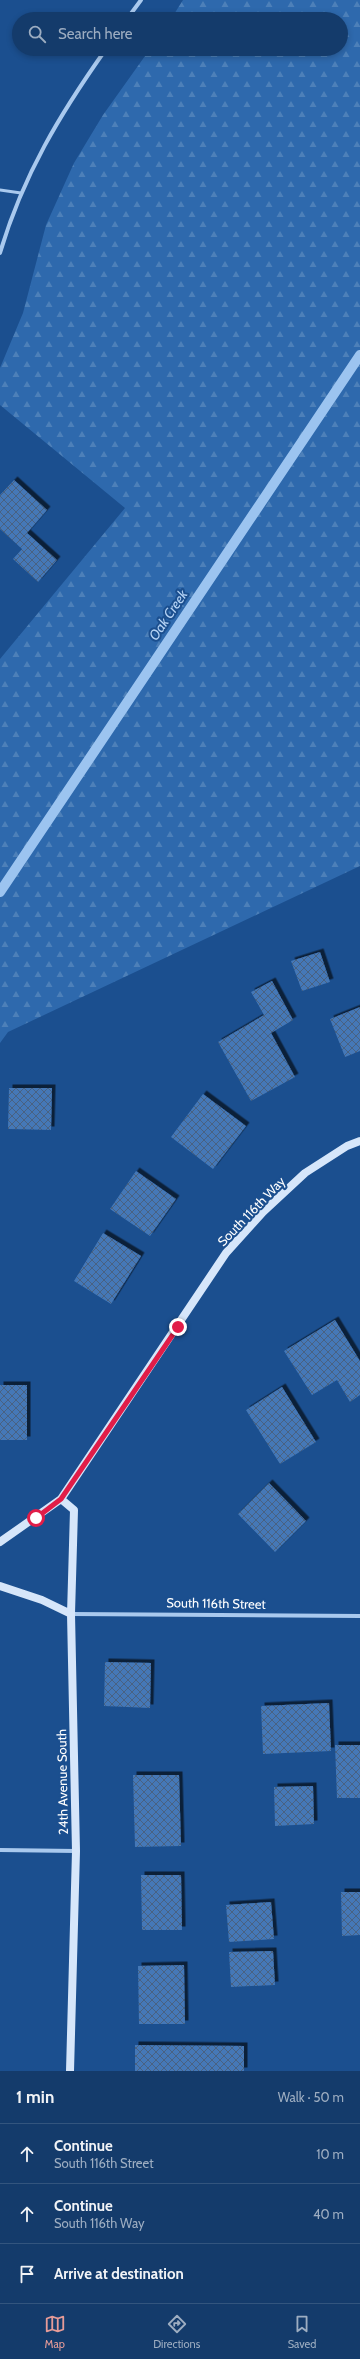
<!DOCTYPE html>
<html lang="en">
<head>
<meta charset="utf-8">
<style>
  :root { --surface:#143b6b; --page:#1d4271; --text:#f1f3f6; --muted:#9dadc1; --line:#33557e; --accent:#e69b98 }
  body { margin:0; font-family:Cabin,sans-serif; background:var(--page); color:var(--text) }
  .stop { position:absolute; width:12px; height:12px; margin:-9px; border:3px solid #e11d48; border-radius:50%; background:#fff }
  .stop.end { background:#e11d48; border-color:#fff; box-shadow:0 1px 4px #0008 }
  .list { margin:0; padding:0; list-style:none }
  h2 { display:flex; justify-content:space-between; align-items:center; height:52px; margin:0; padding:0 16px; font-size:17px }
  h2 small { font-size:13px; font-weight:400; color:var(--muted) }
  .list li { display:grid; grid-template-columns:26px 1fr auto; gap:12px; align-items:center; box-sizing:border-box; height:60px; padding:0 16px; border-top:1px solid var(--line) }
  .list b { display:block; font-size:15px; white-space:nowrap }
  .list p { margin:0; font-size:13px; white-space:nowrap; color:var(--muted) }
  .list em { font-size:13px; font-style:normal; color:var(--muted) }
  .icon { flex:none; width:22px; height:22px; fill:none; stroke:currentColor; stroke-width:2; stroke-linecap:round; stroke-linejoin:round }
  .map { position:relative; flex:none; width:360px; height:2071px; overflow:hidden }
  .search { position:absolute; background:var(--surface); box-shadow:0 2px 6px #0003; left:12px; right:12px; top:12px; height:44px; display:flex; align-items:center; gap:10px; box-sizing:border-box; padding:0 14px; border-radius:22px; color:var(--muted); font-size:15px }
  .sheet { height:232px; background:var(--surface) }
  nav { display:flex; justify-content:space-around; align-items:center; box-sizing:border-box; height:56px; border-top:1px solid var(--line); background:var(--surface); font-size:11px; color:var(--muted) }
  nav a { display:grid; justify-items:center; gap:2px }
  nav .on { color:var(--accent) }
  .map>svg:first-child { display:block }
</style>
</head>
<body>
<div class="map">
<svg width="360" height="2071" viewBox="0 0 360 2071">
  <defs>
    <pattern id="forest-firs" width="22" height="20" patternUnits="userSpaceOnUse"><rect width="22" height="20" fill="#2e69ad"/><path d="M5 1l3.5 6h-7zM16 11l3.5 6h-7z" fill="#4d80b9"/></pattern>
    <pattern id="building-cross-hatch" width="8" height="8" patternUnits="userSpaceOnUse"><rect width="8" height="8" fill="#4478b7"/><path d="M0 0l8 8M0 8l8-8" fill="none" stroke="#486282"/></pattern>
    <filter id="shadow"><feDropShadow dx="3.5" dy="-3.5" stdDeviation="0" flood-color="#0009"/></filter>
  </defs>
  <rect width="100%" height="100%" fill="#1b4f8f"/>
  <!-- forest -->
  <path fill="url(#forest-firs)" d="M183 0H360V866L8 1032 0 1043V659L125 508 0 405V368L23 313 46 225 74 163 103 115 150 49H341V19H171Z"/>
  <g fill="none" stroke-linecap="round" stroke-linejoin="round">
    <!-- stream -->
    <path stroke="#9cc4f0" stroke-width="10" d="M0 892 360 355"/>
  </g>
  <!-- building -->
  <path fill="url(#building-cross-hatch)" filter="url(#shadow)" d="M14 480 47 510 27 533 57 560 38 582 13 559 22 549 0 529V495Z
    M320 952 330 982 302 991 291 961Z
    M272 981 293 1020 271 1033 295 1077 251 1101 218 1042 264 1015 251 992Z
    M360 1007V1051L345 1057 330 1019Z
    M9 1088H52L51 1130 8 1129Z
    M203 1094 246 1126 213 1169 171 1137Z
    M136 1171 176 1199 150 1236 110 1209Z
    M103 1233 141 1256 111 1304 74 1281Z
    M335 1320 360 1361V1395L350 1402 337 1380 312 1395 284 1351Z
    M0 1385H27V1440H0Z
    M282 1387 316 1442 280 1464 246 1410Z
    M269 1483 306 1521 275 1552 238 1514Z
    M105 1662 151 1663 150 1708 104 1706Z
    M329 1703 331 1751 263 1754 261 1706Z
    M335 1745H360V1798H337Z
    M133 1775H179L181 1846 135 1847Z
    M313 1786 314 1824 275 1826 274 1787Z
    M141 1875H181L182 1930H142Z
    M341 1892H360V1935L342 1936Z
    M271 1902 274 1939 229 1942 226 1905Z
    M273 1951 275 1985 231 1987 229 1952Z
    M184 1965 185 2024H139L138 1966Z
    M135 2045 244 2046V2071H135Z"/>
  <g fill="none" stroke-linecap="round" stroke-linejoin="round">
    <!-- lane -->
    <path stroke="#a9c9ee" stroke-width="3" d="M0 190 21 193"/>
    <!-- street -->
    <path stroke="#a9c9ee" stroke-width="4" d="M127 19 141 0
      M0 253C23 175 60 114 106 49
      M71 1614 360 1616
      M0 1850 76 1851"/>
    <!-- secondary -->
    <path stroke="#d6e6fa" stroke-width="8" d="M61 1499 74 1510 71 1614 76 1851 70 2071
      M0 1542 61 1499 226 1253 263 1212 305 1173 347 1146 360 1141
      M0 1586 42 1600 71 1614"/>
  </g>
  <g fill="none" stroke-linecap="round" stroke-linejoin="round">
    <!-- route -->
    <path stroke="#e11d48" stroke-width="5" d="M36 1518 61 1499 178 1327"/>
  </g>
  <g text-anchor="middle" stroke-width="4" stroke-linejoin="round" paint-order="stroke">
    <!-- street labels -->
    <g font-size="13" fill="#fff" stroke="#1b4f8f">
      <text transform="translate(251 1211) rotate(-46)" y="5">South 116th Way</text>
      <text transform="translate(216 1603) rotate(1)" y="5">South 116th Street</text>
      <text transform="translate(62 1782) rotate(-91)" y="5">24th Avenue South</text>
    </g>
    <!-- water labels -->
    <g font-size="14" font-style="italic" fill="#b5d3f5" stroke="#1b4f8f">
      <text transform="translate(168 615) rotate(-56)" y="5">Oak Creek</text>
    </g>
  </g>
</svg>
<div class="stop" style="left:36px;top:1518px"></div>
<div class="stop end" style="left:178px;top:1327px"></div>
<div class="search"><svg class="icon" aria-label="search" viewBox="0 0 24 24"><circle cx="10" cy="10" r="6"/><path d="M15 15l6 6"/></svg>Search here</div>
</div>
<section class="sheet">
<h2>1 min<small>Walk · 50 m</small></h2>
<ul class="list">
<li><svg class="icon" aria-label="ahead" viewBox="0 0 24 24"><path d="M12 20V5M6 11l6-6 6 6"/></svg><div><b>Continue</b><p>South 116th Street</p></div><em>10 m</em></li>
<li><svg class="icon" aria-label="ahead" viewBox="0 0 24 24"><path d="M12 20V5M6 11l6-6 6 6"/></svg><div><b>Continue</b><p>South 116th Way</p></div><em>40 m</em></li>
<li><svg class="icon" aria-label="arrive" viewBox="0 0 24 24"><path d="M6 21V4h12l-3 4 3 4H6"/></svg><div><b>Arrive at destination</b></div></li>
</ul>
</section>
<nav>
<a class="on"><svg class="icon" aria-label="map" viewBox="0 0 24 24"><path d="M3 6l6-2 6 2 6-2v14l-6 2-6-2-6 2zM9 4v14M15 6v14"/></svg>Map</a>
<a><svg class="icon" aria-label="directions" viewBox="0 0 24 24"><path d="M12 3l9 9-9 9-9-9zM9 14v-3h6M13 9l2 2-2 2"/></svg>Directions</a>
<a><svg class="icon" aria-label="saved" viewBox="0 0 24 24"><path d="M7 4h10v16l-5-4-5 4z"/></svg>Saved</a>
</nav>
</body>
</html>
